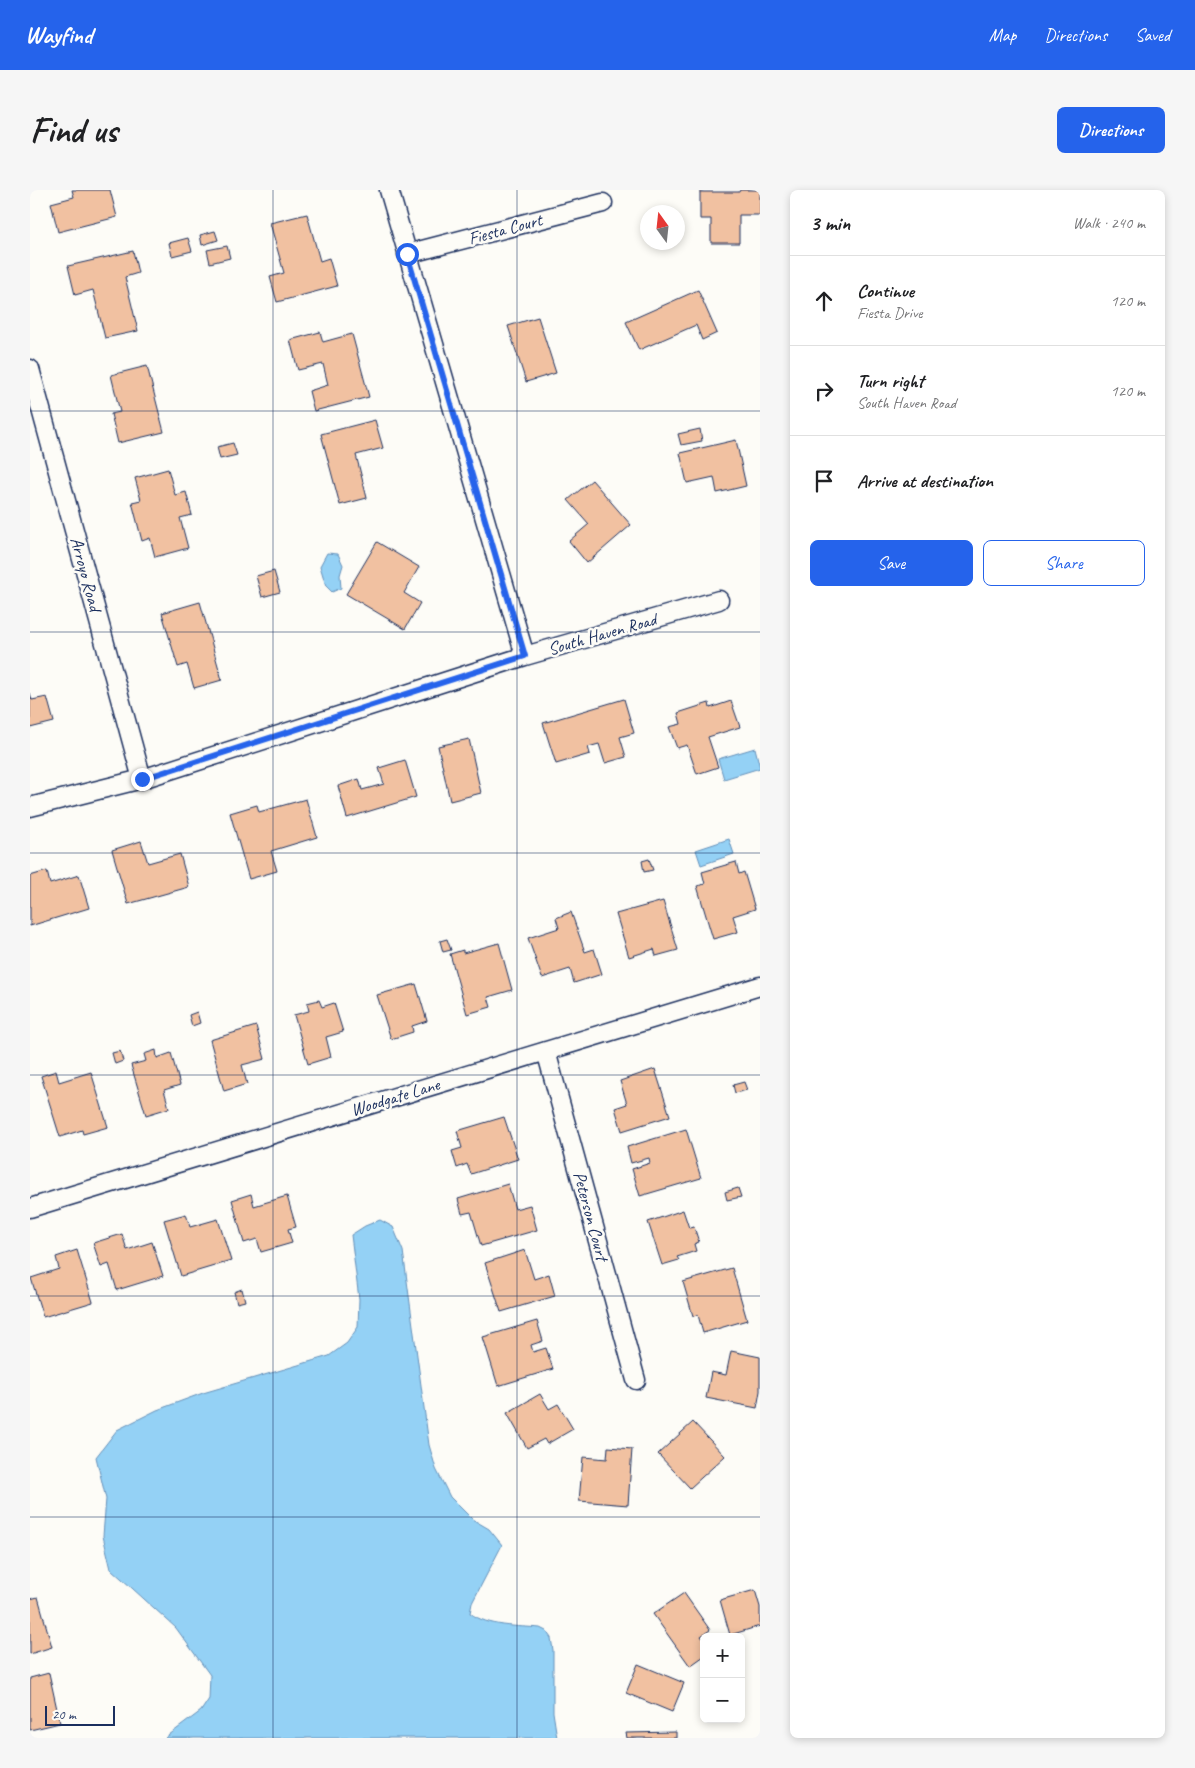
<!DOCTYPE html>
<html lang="en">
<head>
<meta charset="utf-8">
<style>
  :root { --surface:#fff; --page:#f6f6f6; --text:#202124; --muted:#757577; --line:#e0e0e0; --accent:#2563eb }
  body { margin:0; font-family:Caveat,sans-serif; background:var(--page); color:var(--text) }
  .controls { position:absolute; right:15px; bottom:15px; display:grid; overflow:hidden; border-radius:8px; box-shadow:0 2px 8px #0003 }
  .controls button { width:45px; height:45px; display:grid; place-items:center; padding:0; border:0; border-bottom:1px solid var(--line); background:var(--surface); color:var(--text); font:25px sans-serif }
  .compass { position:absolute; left:610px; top:15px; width:45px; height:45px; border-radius:50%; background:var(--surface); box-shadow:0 2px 8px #0003; rotate:345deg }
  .scale { position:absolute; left:15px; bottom:12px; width:70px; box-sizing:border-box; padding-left:5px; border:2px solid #1b2f5e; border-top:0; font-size:14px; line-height:18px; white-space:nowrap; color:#1b2f5e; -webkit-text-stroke:4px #fdfcf7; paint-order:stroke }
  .stop { position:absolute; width:15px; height:15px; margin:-11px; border:4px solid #2563eb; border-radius:50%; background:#fff }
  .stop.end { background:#2563eb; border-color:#fff; box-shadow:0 1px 5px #0008 }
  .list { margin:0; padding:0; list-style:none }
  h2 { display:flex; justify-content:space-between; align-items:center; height:65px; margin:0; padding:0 20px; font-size:21px }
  h2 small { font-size:16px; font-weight:400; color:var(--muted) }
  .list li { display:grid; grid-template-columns:32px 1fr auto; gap:15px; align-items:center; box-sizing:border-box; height:90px; padding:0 20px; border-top:1px solid var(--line) }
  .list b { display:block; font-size:19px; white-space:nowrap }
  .list p { margin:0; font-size:16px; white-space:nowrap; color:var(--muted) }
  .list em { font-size:16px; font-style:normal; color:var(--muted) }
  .actions { display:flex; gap:10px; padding:15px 20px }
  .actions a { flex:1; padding:11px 0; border:1px solid var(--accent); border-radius:8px; text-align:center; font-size:18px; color:var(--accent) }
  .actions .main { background:var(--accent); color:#fff }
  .icon { flex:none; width:28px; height:28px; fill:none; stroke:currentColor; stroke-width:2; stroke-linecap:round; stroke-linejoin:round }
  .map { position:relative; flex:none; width:730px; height:1548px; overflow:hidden; border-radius:8px }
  header { display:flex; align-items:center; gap:30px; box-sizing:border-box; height:70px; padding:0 25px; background:var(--accent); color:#fff }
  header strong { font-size:24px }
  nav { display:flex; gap:28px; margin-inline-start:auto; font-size:18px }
  .intro { display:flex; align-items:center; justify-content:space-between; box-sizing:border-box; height:120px; padding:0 30px }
  h1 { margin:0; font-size:35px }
  .button { padding:12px 22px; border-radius:8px; background:var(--accent); color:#fff; font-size:18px; font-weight:700 }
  main { display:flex; gap:30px; padding:0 30px }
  aside { flex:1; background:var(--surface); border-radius:8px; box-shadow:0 2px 8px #0003 }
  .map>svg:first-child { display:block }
</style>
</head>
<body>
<header>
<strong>Wayfind</strong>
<nav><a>Map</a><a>Directions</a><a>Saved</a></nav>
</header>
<div class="intro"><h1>Find us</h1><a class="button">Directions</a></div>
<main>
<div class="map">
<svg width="730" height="1548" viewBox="0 0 730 1548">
  <rect width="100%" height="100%" fill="#fdfcf7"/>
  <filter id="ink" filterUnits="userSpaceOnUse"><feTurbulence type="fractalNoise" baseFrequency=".02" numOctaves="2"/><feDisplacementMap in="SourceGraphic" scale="10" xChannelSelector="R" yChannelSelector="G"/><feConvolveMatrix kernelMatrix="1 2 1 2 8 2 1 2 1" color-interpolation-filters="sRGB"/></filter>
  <g filter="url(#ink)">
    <!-- water -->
    <path fill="#94d1f5" stroke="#6490b9" d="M297 363 308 364 313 375 310 385 311 398 302 402 296 396 290 376Z
      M725 558 730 578 694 589 688 569Z
      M699 649 704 664 671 675 666 660Z
      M350 1030 363 1037 373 1061 399 1255 406 1279 420 1307 442 1329 459 1339 472 1355 442 1413 440 1423C458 1437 488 1436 510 1438L516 1441 521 1448 523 1460V1522L527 1548H135L171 1521 179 1509 180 1485 146 1438 81 1379 73 1346 76 1309 66 1267 87 1240 127 1220 173 1203 299 1166 317 1153 328 1137 329 1109 321 1045 335 1036Z"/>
    <!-- building -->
    <path fill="#f1c1a1" stroke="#1b2f5e" d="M42 0H80L87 27 28 42 21 13 44 7Z
      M710 0H730V25H709V53H681V29H670V2H709Z
      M277 24 290 71 299 68 307 96 247 112 240 87 254 83 240 33Z
      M185 41 188 50 172 55 170 45Z
      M158 48 162 61 142 66 139 53Z
      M197 56 200 68 180 73 177 60Z
      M103 61 108 83 95 87 108 141 75 148 63 100 45 105 38 76Z
      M668 100 687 143 672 150 666 135 609 160 596 132Z
      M508 127 526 183 496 192 478 136Z
      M290 142 293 152 322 144 339 207 284 221 279 201 298 195 293 174 268 180 260 150Z
      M117 176 134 242 88 253 81 224 90 222 81 185Z
      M345 230 353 258 326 265 337 308 310 315 291 244Z
      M670 239 672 251 651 255 648 244Z
      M706 250 716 296 687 303 684 287 657 293 650 263Z
      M203 253 207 265 190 269 187 257Z
      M138 279 145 305 156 302 162 325 150 328 158 358 125 367 120 348 112 351 102 312 111 310 105 288Z
      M562 290 601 335 557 373 539 351 559 334 538 310Z
      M347 352 389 377 374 403 390 413 375 439 316 404Z
      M244 381 250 402 232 407 226 386Z
      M170 412 192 490 164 498 157 474 148 477 132 423Z
      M0 503 2 510 17 507 24 532 0 538Z
      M594 509 604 543 590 547 596 567 575 573 569 554 558 557 560 564 526 574 513 533Z
      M701 511 710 537 678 547 688 577 667 584 657 555 647 558 639 537 651 534 648 523 679 513 680 518Z
      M439 549 451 603 420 611 408 556Z
      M375 570 386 607 317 628 308 596 329 589 332 600 354 594 349 578Z
      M276 609 287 647 241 661 247 681 219 689 200 623 227 615 229 622Z
      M111 651 118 673 150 664 159 697 98 714 82 660Z
      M619 669 623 680 614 682 612 671Z
      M706 672 709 684 714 682 725 719 703 726 708 742 683 749 667 696 675 694 672 682Z
      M17 681 20 694 49 685 59 718 0 736V686Z
      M633 711 648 760 626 766 624 759 599 767 586 724Z
      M541 722 555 762 564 759 572 784 544 793 540 779 512 788 498 748 529 738 526 728Z
      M417 749 421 760 413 762 410 751Z
      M469 753 482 800 458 807 461 817 437 824 420 764 433 760V763Z
      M386 794 397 831 382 836 383 842 361 849 347 805Z
      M289 810 292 817 304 813 313 842 296 847 301 867 278 874 264 825 279 821 277 813Z
      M167 822 170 833 162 836 159 825Z
      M226 836 235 869 212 875 217 894 194 901 180 850Z
      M126 860 127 868 141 863 150 895 134 900 139 918 116 925 101 875 116 871 114 864Z
      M90 861 93 871 85 874 82 863Z
      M625 879 640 926 592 941 585 918 597 914 590 891Z
      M26 881 29 892 61 882 78 937 53 944 52 940 30 947 11 886Z
      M714 892 717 900 705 903 703 895Z
      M474 927 488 969 441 984 437 974 427 978 422 961 432 958 427 941Z
      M656 939 671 988 610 1006 602 979 620 973 619 968 601 973 597 957Z
      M478 994 485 1019 500 1015 507 1040 451 1056 441 1022 432 1024 428 1009Z
      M708 998 711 1007 697 1010 695 1002Z
      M221 1004 224 1016 257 1006 266 1037 258 1039 262 1053 231 1062 227 1049 214 1053 202 1010Z
      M653 1020 659 1038 664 1037 669 1052 664 1054 666 1061 647 1067 649 1070 632 1075 618 1032Z
      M156 1024 160 1037 188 1029 201 1071 151 1086 134 1030Z
      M92 1044 97 1060 122 1052 133 1086 87 1100 79 1074 71 1077 63 1053Z
      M47 1060 63 1112 13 1127 1 1088 29 1079 26 1067Z
      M495 1060 504 1089 519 1084 525 1106 471 1122 455 1073Z
      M702 1078 717 1130 673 1143 668 1125 663 1126 653 1092Z
      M212 1099 215 1111 207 1113 204 1102Z
      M507 1131 513 1151 501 1155 503 1162 516 1158 523 1179 468 1196 453 1147Z
      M701 1161 730 1167V1201L727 1218 676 1208 681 1182 696 1185Z
      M510 1204 519 1219 528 1214 543 1239 517 1254 514 1249 497 1258 477 1223Z
      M663 1232 695 1266 660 1298 628 1264Z
      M578 1257 602 1259 598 1315 549 1311 553 1267 577 1269Z
      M725 1400 730 1417V1436L700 1445 690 1410Z
      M654 1403 680 1440 671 1446 674 1450V1466L660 1476 623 1424Z
      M8 1407 22 1457 0 1464V1409Z
      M608 1474 654 1493 642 1522 596 1503Z
      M19 1483 30 1533 0 1540V1488Z
      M646 1542V1548H597L596 1543Z"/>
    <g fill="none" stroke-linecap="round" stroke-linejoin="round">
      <defs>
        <path id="street" d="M359 0 495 466
          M377 64 573 13
          M0 179 112 589
          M0 617 112 589 495 466 689 410
          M516 861 606 1190
          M0 1018 730 796"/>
      </defs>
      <!-- street casing -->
      <use href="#street" stroke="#1b2f5e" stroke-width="21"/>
      <!-- street -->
      <use href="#street" stroke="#fdfcf7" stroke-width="18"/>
    </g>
  </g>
  <g fill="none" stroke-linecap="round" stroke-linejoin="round" filter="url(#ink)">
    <!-- route -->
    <path stroke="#2563eb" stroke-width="6" d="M112 589 495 466 377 64"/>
  </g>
  <!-- grid -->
  <path fill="none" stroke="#1b2f5e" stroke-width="1" stroke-opacity="0.55" d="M243 0V1548M487 0V1548M0 221H730M0 442H730M0 663H730M0 885H730M0 1106H730M0 1327H730"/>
  <g text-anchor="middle" stroke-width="5" stroke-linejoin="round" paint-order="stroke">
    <!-- street labels -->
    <g font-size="18" fill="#1b2f5e" stroke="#fdfcf7">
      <text transform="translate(475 39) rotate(-15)" y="6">Fiesta Court</text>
      <text transform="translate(56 384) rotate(75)" y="6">Arroyo Road</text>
      <text transform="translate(572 444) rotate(-16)" y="6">South Haven Road</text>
      <text transform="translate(365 907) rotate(-17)" y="6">Woodgate Lane</text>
      <text transform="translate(561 1026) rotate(75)" y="6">Peterson Court</text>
    </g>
  </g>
</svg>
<div class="controls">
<button>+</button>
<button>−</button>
</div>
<svg class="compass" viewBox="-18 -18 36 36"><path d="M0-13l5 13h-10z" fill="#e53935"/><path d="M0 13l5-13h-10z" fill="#757577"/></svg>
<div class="scale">20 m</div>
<div class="stop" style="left:377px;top:64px"></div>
<div class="stop end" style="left:112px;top:589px"></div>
</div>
<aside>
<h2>3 min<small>Walk · 240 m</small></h2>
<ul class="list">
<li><svg class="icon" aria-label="ahead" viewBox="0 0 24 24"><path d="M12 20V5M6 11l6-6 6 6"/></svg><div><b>Continue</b><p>Fiesta Drive</p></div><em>120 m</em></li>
<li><svg class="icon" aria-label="right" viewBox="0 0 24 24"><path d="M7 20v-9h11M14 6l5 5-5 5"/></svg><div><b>Turn right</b><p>South Haven Road</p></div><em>120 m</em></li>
<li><svg class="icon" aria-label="arrive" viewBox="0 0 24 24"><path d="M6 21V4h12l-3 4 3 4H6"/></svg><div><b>Arrive at destination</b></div></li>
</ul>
<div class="actions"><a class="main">Save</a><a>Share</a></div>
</aside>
</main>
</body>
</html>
